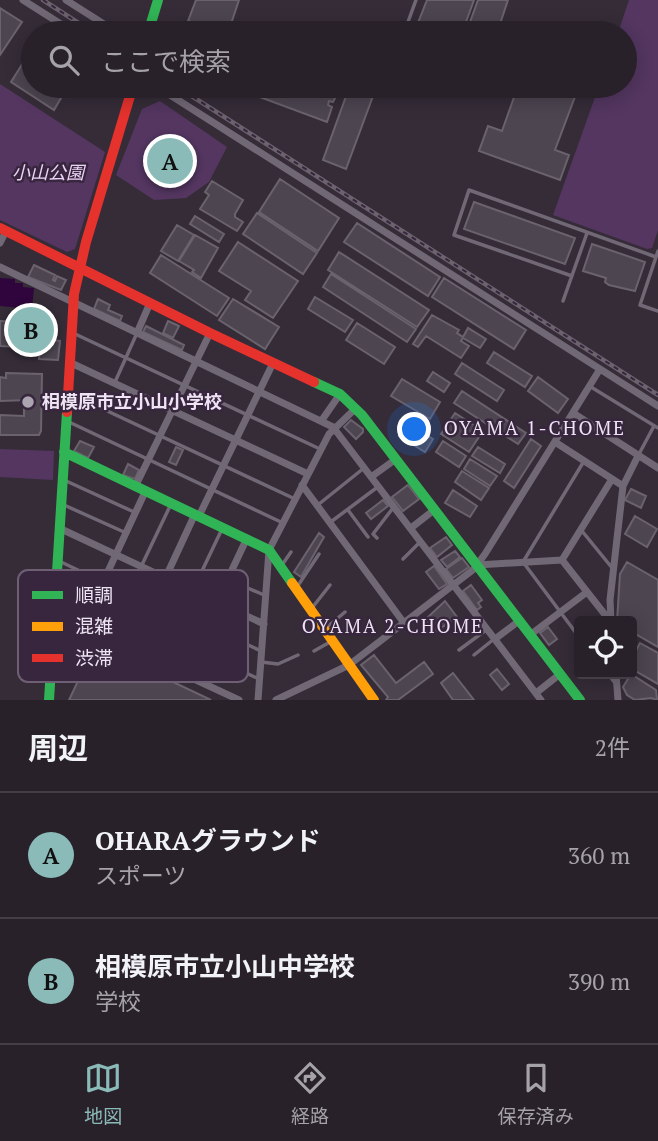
<!DOCTYPE html>
<html lang="ja">
<head>
<meta charset="utf-8">
<style>
  :root { --surface:#28212a; --page:#342e36; --text:#f1f3f6; --muted:#a5a3a8; --line:#443e47; --accent:#8bbbb9 }
  body { margin:0; font-family:"PT Serif","Noto Sans JP",serif; background:var(--page); color:var(--text) }
  .controls { position:absolute; right:21px; bottom:21px; display:grid; overflow:hidden; border-radius:7px; box-shadow:0 4px 18px #0003 }
  .controls button { width:63px; height:63px; display:grid; place-items:center; padding:0; border:0; border-bottom:2px solid var(--line); background:var(--surface); color:var(--text); font:35px sans-serif }
  .you { position:absolute; left:415px; top:430px; width:24px; height:24px; margin:-18px; border:5px solid #fff; border-radius:50%; background:#1a73e8; box-shadow:0 0 0 10px #1a73e833 }
  .badge { display:grid; place-items:center; width:46px; height:46px; border-radius:50%; background:var(--accent); color:#111; font-size:23px; font-weight:700 }
  .pin { position:absolute; translate:-50% -50%; border:4px solid #fff; box-shadow:0 2px 7px #0006 }
  .list { margin:0; padding:0; list-style:none }
  h2 { display:flex; justify-content:space-between; align-items:center; height:91px; margin:0; padding:0 28px; font-size:30px }
  h2 small { font-size:23px; font-weight:400; color:var(--muted) }
  .list li { display:grid; grid-template-columns:46px 1fr auto; gap:21px; align-items:center; box-sizing:border-box; height:126px; padding:0 28px; border-top:2px solid var(--line) }
  .list b { display:block; font-size:26px; white-space:nowrap }
  .list p { margin:0; font-size:23px; white-space:nowrap; color:var(--muted) }
  .list em { font-size:23px; font-style:normal; color:var(--muted) }
  .icon { flex:none; width:38px; height:38px; fill:none; stroke:currentColor; stroke-width:2; stroke-linecap:round; stroke-linejoin:round }
  .map { position:relative; flex:none; width:658px; height:700px; overflow:hidden }
  .search { position:absolute; background:var(--surface); box-shadow:0 4px 18px #0003; left:21px; right:21px; top:21px; height:77px; display:flex; align-items:center; gap:18px; box-sizing:border-box; padding:0 24px; border-radius:38px; color:var(--muted); font-size:26px }
  .sheet { height:343px; background:var(--surface) }
  nav { display:flex; justify-content:space-around; align-items:center; box-sizing:border-box; height:98px; border-top:2px solid var(--line); background:var(--surface); font-size:19px; color:var(--muted) }
  nav a { display:grid; justify-items:center; gap:4px }
  nav .on { color:var(--accent) }
  .map>svg:first-child { display:block }
</style>
</head>
<body>
<div class="map">
<svg width="658" height="700" viewBox="0 0 658 700">
  <rect width="100%" height="100%" fill="#352c38"/>
  <!-- green -->
  <path fill="#543661" d="M629 0H658V230L652 248 647 249 553 215 599 86H625V33H618Z
    M0 84 105 152 75 249 67 252 0 220Z
    M160 101 227 147 209 182 186 198 154 200 116 175 142 109Z
    M0 449 54 451 53 480 0 477Z"/>
  <!-- water -->
  <path fill="#30053d" d="M0 278 15 279V283H23V287L34 288 32 309 0 306Z"/>
  <!-- building -->
  <path fill="#4d4651" stroke="#6a626d" stroke-width="2" d="M196 0H239L228 33 188 21Z
    M427 0H474L462 33H414Z
    M478 0H508L497 33H466Z
    M0 8 22 22 0 55Z
    M33 47V86H77L70 97 64 93 54 110 11 82Z
    M252 86H308L336 96 333 102 329 101 328 105 332 107 327 122 249 93Z
    M350 86H378L375 95Z
    M518 86H579L555 150 569 155 560 180 479 151 488 126 502 131Z
    M349 88 373 96 346 169 323 160Z
    M280 179 339 218 318 251 259 212Z
    M212 181 243 200 235 214V217L243 222 237 231 200 209 209 195 205 192Z
    M474 202 575 238 565 264 464 229Z
    M257 213 317 253 303 274 243 234Z
    M195 216 224 234 219 242 190 224Z
    M357 223 440 277 428 296 344 242Z
    M177 225 194 235 178 261 161 251Z
    M195 235 218 248 201 278 192 272 194 270 179 261Z
    M238 242 298 281 273 318 245 300 251 291 219 271Z
    M592 244 645 262 635 291 609 285 605 282 606 278 583 271Z
    M339 252 429 310 417 327 328 270Z
    M161 255 229 298 217 316 150 273Z
    M34 265 55 275 53 280 55 281 57 276 66 280 61 290 28 277Z
    M331 274 416 329 407 342 323 287Z
    M444 278 526 330 514 349 432 297Z
    M315 297 353 320 345 332 308 309Z
    M98 299 110 305 108 310 122 316 120 321 94 309Z
    M233 299 279 327 265 349 219 320Z
    M432 315 459 330 457 333 463 337 468 328 486 339 480 348 463 338 461 341 469 346 461 358 426 336 418 347 413 344Z
    M0 321 14 322 13 334 16 335V331L25 332V328L39 329 38 348 0 346Z
    M168 321 179 326 173 338 163 333Z
    M357 323 395 347 384 364 346 340Z
    M146 326 184 345 182 350 143 332Z
    M40 339 60 341 58 360 39 359Z
    M494 352 532 376 525 387 487 363Z
    M462 363 504 390 497 401 455 374Z
    M433 372 450 383 444 392 427 381Z
    M6 373 42 374 41 431 39 435H0V415L24 416V408H28V400L0 401V377L6 378Z
    M538 377 568 399 558 413 528 391Z
    M402 379 440 402 430 419 391 396Z
    M462 391 526 433 518 444 454 403Z
    M455 413 483 431 469 452 441 434Z
    M351 420 363 429V432L356 439 344 427Z
    M407 423 433 439 425 452 399 436Z
    M531 439 541 446 514 488 504 481Z
    M80 441 94 447 88 458 74 451Z
    M443 441 466 456 459 467 436 452Z
    M176 447 183 450 176 465 169 462Z
    M478 447 505 464 500 473 472 456Z
    M470 459 497 476 490 486 464 469Z
    M128 464 139 470 135 479 123 475Z
    M462 471 489 488 481 500 455 482Z
    M408 485 419 499 403 511 392 497Z
    M631 489 646 496 641 508 625 500Z
    M453 490 477 506 470 517 445 503Z
    M383 500 388 506 371 519 366 513Z
    M635 516 657 529 647 547 625 534Z
    M319 533 324 537 301 577 294 572Z
    M446 537 452 545 437 557 430 548Z
    M455 551 460 557 447 567 441 560Z
    M462 558 469 567 453 578 446 569Z
    M627 562 658 580V647L632 632V621H617L620 574Z
    M434 566 447 584 439 589 426 572Z
    M471 585 482 600 478 603 481 607 477 610 463 591Z
    M445 601 457 617 435 632 426 619Z
    M548 627 557 639 549 645 540 633Z
    M640 643 658 653V684L632 669V658Z
    M95 645 211 700H69Z
    M374 655 396 683 424 662 433 674 398 700H386L388 697 361 665Z
    M497 669 509 684 502 690 490 675Z
    M453 673 474 700H453L441 683Z
    M631 674 656 690 657 700 651 698 635 700 627 695 623 687Z"/>
  <g fill="none" stroke-linecap="round" stroke-linejoin="round">
    <!-- lane -->
    <path stroke="#716876" stroke-width="3.5" d="M404 33 416 0
      M658 251 640 305 658 311
      M572 276 454 235 469 190 656 257
      M563 301 587 233
      M73 333 320 449
      M115 382 137 333
      M591 387 658 428
      M69 393 295 499
      M69 422 283 523
      M639 454 654 426
      M64 480 134 512
      M319 504 364 468
      M64 505 124 532
      M348 510 368 537
      M332 521 379 486
      M582 531 613 569
      M377 538 373 534 393 508
      M403 559 421 541
      M59 561 103 582
      M282 565 291 552
      M229 580 264 595
      M297 587 319 554
      M312 608 330 585
      M208 626 261 651
      M326 628 345 612
      M579 637 523 562 584 461
      M107 638 171 504
      M195 649 259 679
      M459 650 486 630
      M314 651 330 642
      M474 655 494 639
      M159 661 222 529
      M261 662 278 664 298 655
      M608 674 615 683"/>
    <!-- street -->
    <path stroke="#716876" stroke-width="7" d="M23 0 75 33
      M66 0 118 33
      M156 86 658 406
      M0 243 6 231
      M0 267 333 427 541 700
      M137 333 150 303
      M69 362 308 474
      M573 413 658 468
      M322 420 340 394
      M555 442 623 486
      M371 477 396 459
      M136 485 210 333
      M302 485 404 623
      M199 516 273 363
      M59 528 264 624
      M411 528 434 510
      M562 560 612 479
      M477 565 562 560 610 621
      M54 614 239 700
      M611 621 610 600 623 486 638 456
      M82 627 146 490
      M530 635 587 592
      M495 639 519 621
      M132 650 195 514
      M183 674 247 538
      M616 674 618 700
      M536 693 560 674
      M258 700 269 550 329 434 356 408
      M276 700 349 665 474 569 485 554 600 369"/>
    <!-- fast -->
    <path stroke="#30b455" stroke-width="10" d="M148 33 158 0
      M314 382 340 394 362 415 580 700
      M64 452 269 550 292 583
      M49 700 67 412"/>
    <!-- slow -->
    <path stroke="#ff9f0a" stroke-width="10" d="M292 583 374 700"/>
    <!-- jam -->
    <path stroke="#e5322d" stroke-width="10" d="M0 228 210 333 314 382
      M67 412 74 294 86 242 133 86"/>
    <defs>
      <path id="rail" d="M43 0 94 33
        M176 86 658 395"/>
    </defs>
    <!-- rail casing -->
    <use href="#rail" stroke="#6b626e" stroke-width="4.5"/>
    <!-- rail -->
    <use href="#rail" stroke="#37263e" stroke-width="2" stroke-dasharray="5" stroke-linecap="butt"/>
  </g>
  <!-- markers -->
  <circle fill="#ada4b2" stroke="#37263e" stroke-width="2.5" cx="28" cy="402" r="7"/>
  <g text-anchor="middle" stroke-width="5" stroke-linejoin="round" paint-order="stroke">
    <!-- park labels -->
    <g font-size="18" font-style="italic" fill="#ecd3f7" stroke="#37263e">
      <text x="48" y="179">小山公園</text>
    </g>
    <!-- poi labels -->
    <g font-size="18" font-weight="bold" fill="#eee4f3" stroke="#37263e" text-anchor="start">
      <text x="42" y="408">相模原市立小山小学校</text>
    </g>
    <!-- neighbourhood labels -->
    <g font-size="19" letter-spacing="2" fill="#eee4f3" stroke="#37263e">
      <text x="535" y="435">OYAMA 1-CHOME</text>
      <text x="393" y="633">OYAMA 2-CHOME</text>
    </g>
  </g>
  <!-- legend -->
  <rect x="18" y="570" width="230" height="112" rx="10" fill="#37263e" stroke="#6e5f74" stroke-width="2"/>
  <rect x="32" y="591" width="31" height="8" fill="#30b455"/>
  <rect x="32" y="622" width="31" height="9" fill="#ff9f0a"/>
  <rect x="32" y="654" width="31" height="8" fill="#e5322d"/>
  <g font-size="19" fill="#eee4f3">
    <text x="75" y="602">順調</text>
    <text x="75" y="633">混雑</text>
    <text x="75" y="665">渋滞</text>
  </g>
</svg>
<div class="controls">
<button><svg class="icon" aria-label="locate" viewBox="0 0 24 24"><circle cx="12" cy="12" r="6"/><path d="M12 2v4M12 18v4M2 12h4M18 12h4"/></svg></button>
</div>
<div class="you"></div>
<div class="pin badge" style="left:170px;top:161px">A</div>
<div class="pin badge" style="left:31px;top:330px">B</div>
<div class="search"><svg class="icon" aria-label="search" viewBox="0 0 24 24"><circle cx="10" cy="10" r="6"/><path d="M15 15l6 6"/></svg>ここで検索</div>
</div>
<section class="sheet">
<h2>周辺<small>2件</small></h2>
<ul class="list">
<li><span class="badge">A</span><div><b>OHARAグラウンド</b><p>スポーツ</p></div><em>360 m</em></li>
<li><span class="badge">B</span><div><b>相模原市立小山中学校</b><p>学校</p></div><em>390 m</em></li>
</ul>
</section>
<nav>
<a class="on"><svg class="icon" aria-label="map" viewBox="0 0 24 24"><path d="M3 6l6-2 6 2 6-2v14l-6 2-6-2-6 2zM9 4v14M15 6v14"/></svg>地図</a>
<a><svg class="icon" aria-label="directions" viewBox="0 0 24 24"><path d="M12 3l9 9-9 9-9-9zM9 14v-3h6M13 9l2 2-2 2"/></svg>経路</a>
<a><svg class="icon" aria-label="saved" viewBox="0 0 24 24"><path d="M7 4h10v16l-5-4-5 4z"/></svg>保存済み</a>
</nav>
</body>
</html>
